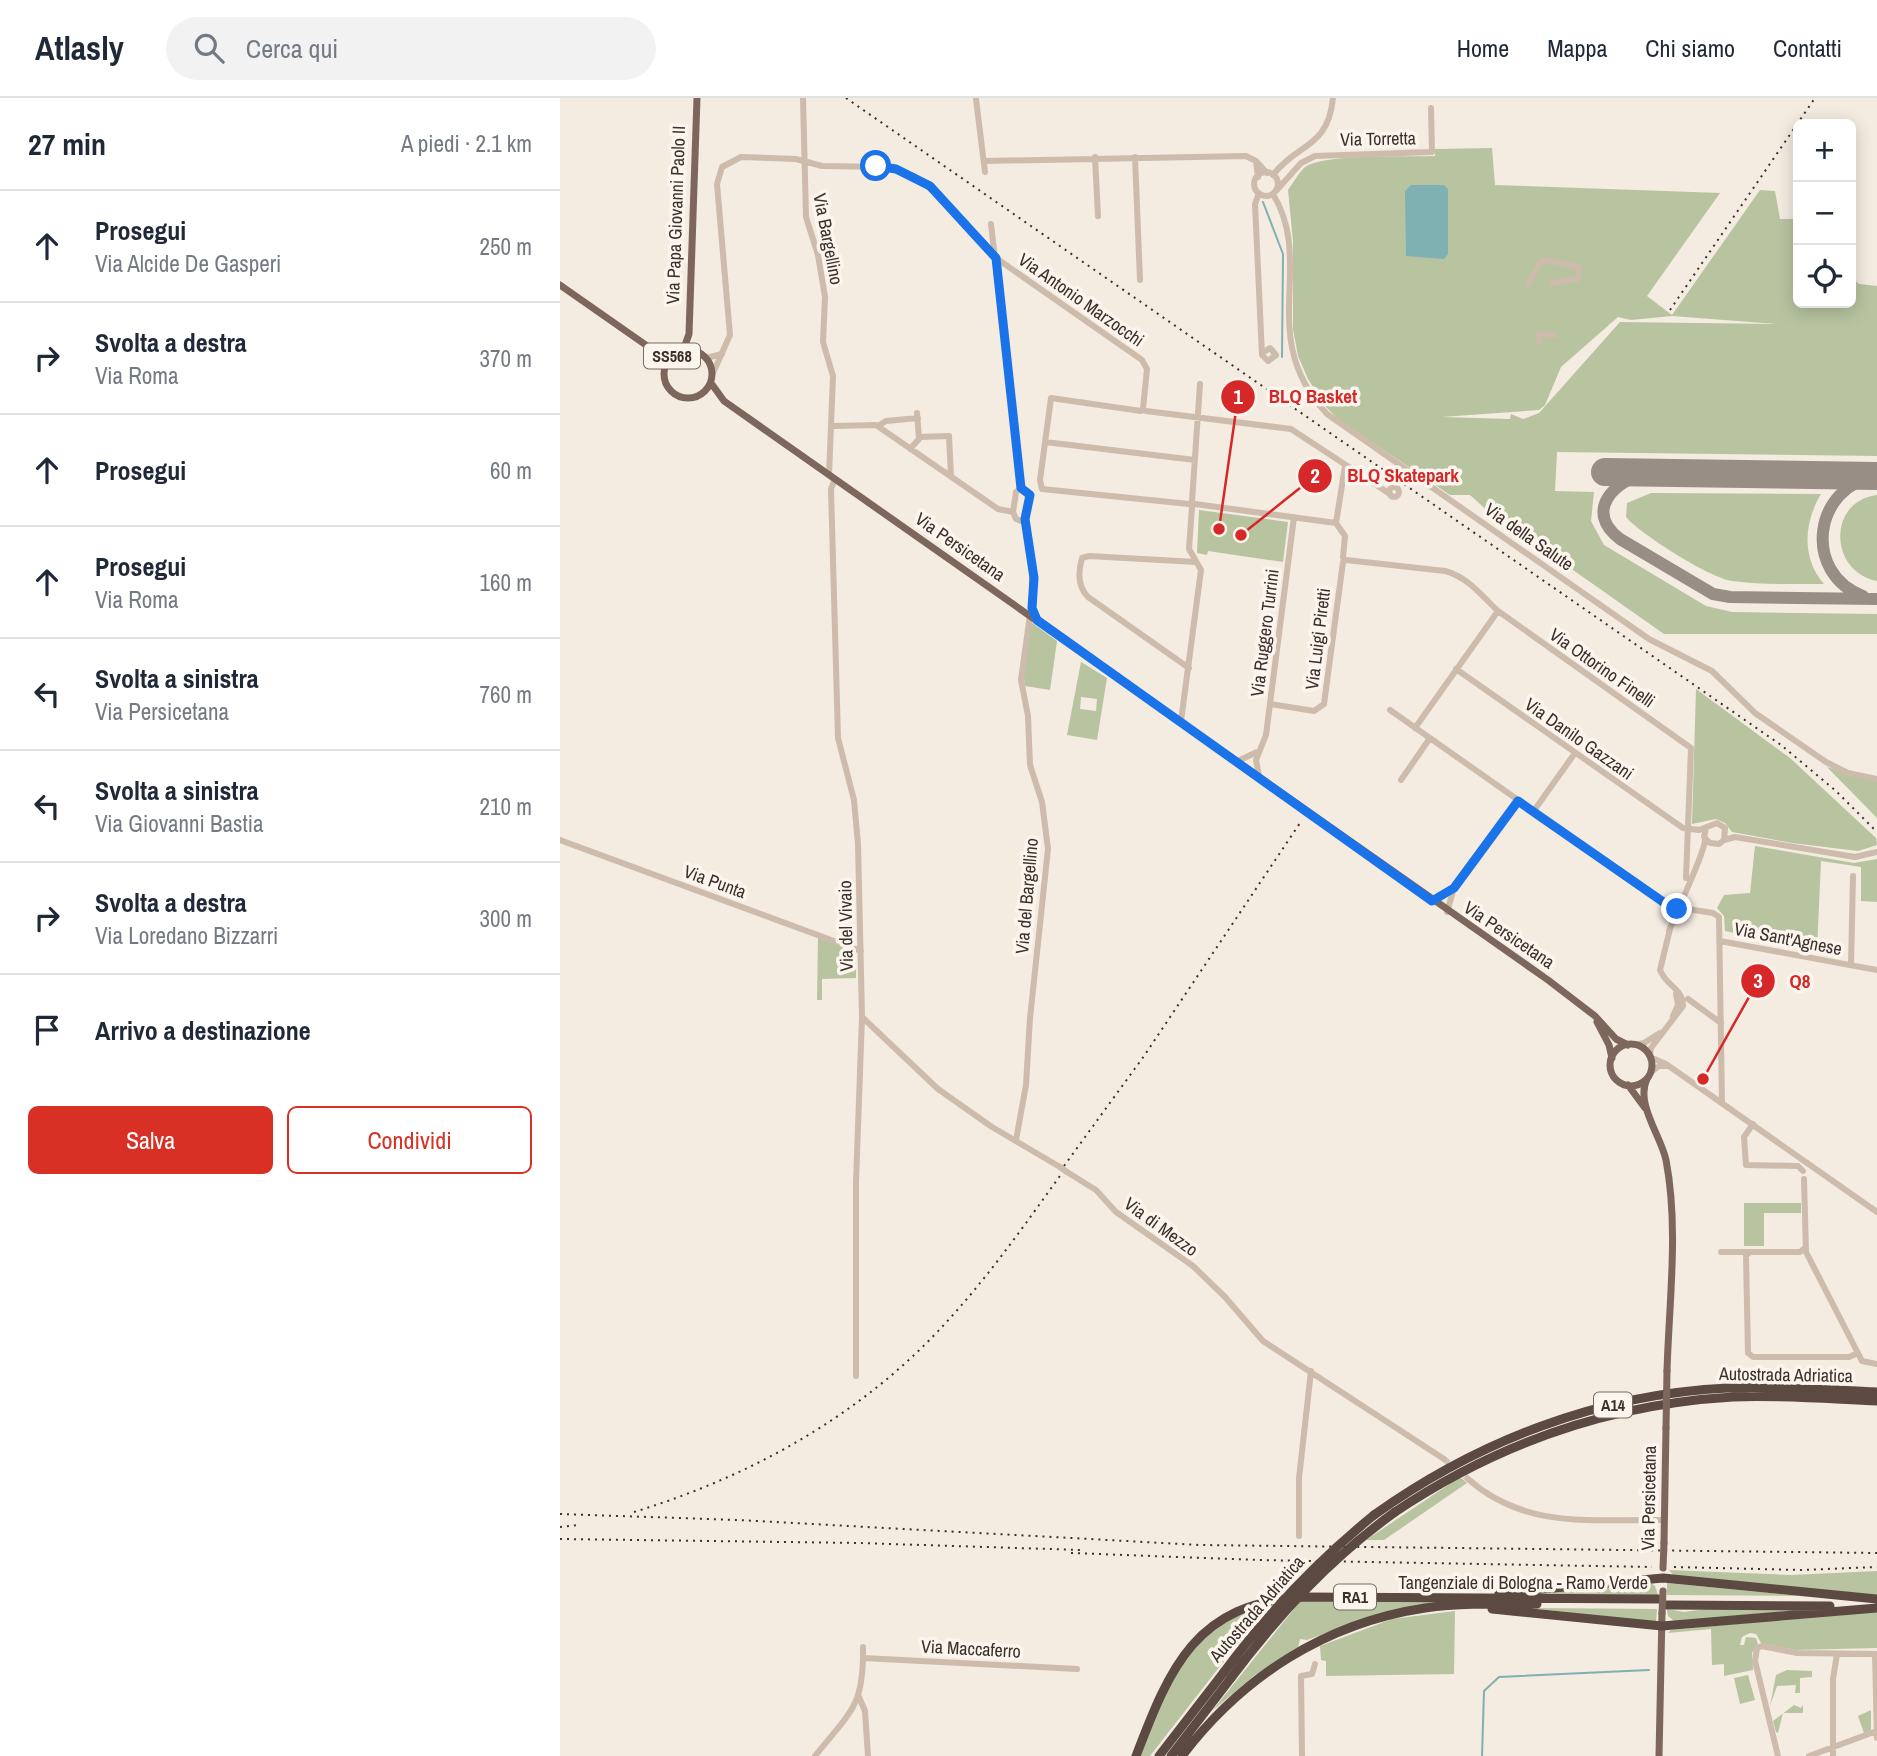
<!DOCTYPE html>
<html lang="it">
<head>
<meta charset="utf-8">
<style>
  :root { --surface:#fff; --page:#f2f2f3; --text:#1f2937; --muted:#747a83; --line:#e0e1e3; --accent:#d93025 }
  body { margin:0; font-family:"Archivo Narrow",sans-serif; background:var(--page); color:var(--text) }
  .controls { position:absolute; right:21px; top:21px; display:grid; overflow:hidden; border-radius:10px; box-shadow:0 4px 18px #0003 }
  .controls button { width:63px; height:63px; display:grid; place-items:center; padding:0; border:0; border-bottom:2px solid var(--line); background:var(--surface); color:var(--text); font:35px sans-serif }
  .stop { position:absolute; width:21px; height:21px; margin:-16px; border:5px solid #1a73e8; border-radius:50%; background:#fff }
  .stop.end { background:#1a73e8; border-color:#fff; box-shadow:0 2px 7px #0008 }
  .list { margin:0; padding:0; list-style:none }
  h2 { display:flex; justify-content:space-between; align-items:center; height:91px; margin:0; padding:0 28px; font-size:30px }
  h2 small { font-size:23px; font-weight:400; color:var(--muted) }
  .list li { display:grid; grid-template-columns:46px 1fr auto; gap:21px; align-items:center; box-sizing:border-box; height:112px; padding:0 28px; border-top:2px solid var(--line) }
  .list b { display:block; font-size:26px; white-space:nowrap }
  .list p { margin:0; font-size:23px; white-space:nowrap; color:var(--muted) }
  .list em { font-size:23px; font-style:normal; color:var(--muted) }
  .actions { display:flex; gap:14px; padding:21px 28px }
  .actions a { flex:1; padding:16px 0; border:2px solid var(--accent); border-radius:10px; text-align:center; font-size:24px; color:var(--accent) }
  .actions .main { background:var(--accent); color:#fff }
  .icon { flex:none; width:38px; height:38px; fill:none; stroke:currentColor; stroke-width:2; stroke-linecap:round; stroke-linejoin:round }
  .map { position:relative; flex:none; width:1317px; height:1658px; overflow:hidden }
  header { display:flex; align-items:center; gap:42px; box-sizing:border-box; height:98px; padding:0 35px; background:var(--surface); border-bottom:2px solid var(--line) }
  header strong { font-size:33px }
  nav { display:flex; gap:38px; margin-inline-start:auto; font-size:24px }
  .search { width:490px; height:63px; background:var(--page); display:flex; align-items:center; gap:18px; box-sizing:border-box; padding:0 24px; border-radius:38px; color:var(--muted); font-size:26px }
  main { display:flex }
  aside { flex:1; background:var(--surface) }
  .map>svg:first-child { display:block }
</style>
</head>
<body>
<header>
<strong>Atlasly</strong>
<div class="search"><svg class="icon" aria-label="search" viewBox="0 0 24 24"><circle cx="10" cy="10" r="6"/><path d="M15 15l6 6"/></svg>Cerca qui</div>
<nav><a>Home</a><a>Mappa</a><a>Chi siamo</a><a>Contatti</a></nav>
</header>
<main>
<aside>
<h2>27 min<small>A piedi · 2.1 km</small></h2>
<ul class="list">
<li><svg class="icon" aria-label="ahead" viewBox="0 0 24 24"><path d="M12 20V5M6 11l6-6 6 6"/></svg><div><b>Prosegui</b><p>Via Alcide De Gasperi</p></div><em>250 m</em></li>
<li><svg class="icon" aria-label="right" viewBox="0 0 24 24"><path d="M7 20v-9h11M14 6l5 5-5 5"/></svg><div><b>Svolta a destra</b><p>Via Roma</p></div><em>370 m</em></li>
<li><svg class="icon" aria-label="ahead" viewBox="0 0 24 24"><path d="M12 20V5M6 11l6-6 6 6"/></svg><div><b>Prosegui</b></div><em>60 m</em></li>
<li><svg class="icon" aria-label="ahead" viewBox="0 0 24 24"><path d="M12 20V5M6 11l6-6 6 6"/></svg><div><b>Prosegui</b><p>Via Roma</p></div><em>160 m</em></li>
<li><svg class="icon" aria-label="left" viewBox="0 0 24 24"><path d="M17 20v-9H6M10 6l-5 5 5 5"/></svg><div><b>Svolta a sinistra</b><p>Via Persicetana</p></div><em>760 m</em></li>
<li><svg class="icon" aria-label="left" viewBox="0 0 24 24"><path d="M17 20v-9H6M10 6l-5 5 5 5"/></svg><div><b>Svolta a sinistra</b><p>Via Giovanni Bastia</p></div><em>210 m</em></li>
<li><svg class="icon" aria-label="right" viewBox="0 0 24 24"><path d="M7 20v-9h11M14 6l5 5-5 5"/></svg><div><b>Svolta a destra</b><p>Via Loredano Bizzarri</p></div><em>300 m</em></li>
<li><svg class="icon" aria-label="arrive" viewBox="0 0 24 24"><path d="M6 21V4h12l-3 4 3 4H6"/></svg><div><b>Arrivo a destinazione</b></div></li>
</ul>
<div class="actions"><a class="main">Salva</a><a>Condividi</a></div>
</aside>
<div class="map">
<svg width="1317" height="1658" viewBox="0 0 1317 1658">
  <rect width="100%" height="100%" fill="#f4ebe1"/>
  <!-- green -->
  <path fill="#b8c4a0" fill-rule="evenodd" d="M932 50 935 87 1160 95 1087 198 1112 217 1200 92 1215 93 1220 121H1238V205H1291V179L1299 186 1317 188V358L997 354 995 393 1034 394 1031 423 1044 447 1146 508 1172 514 1317 516V536H1104L969 441 963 445 910 397H890L778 321 766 309 748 281 738 258 733 231V143L728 92C733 85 738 76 744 70 760 55 850 59 875 58V51ZM1112 218 1216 226 1060 224 979 315 963 321 951 316 950 321 882 319 979 312 985 307 1001 269 1058 219 1071 222Z
    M1091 395 1261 396C1244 424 1241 460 1264 486 1234 486 1201 487 1172 483 1150 480 1080 436 1066 419L1067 405Z
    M1317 397V483C1269 474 1267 403 1317 397Z
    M639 412 728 424 723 464 648 453 647 457 637 455Z
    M471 524 497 543 490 592 465 588 463 574Z
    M521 564 547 580 537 642 507 637ZM521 599 537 601 536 613 520 611Z
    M1136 591 1230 660 1316 740 1317 747 1298 753 1232 745 1172 734 1165 725 1156 721 1132 726Z
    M1267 669 1317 684V720Z
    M1195 748 1294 765 1317 761V804L1301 803V769L1261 763 1257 852 1165 833 1164 818 1157 810 1164 797 1190 795Z
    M258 839 296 853V880L262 881V902H257Z
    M1184 1105H1241V1115H1204V1148H1184Z
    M900 1379 907 1385 824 1442H806Z
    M1109 1472 1231 1477 1317 1473V1498L1114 1478Z
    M1091 1485 1095 1488 1098 1497 969 1496Z
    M1107 1485 1240 1498 1107 1497Z
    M742 1501 902 1503 787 1527 747 1542 740 1541 738 1550 695 1577 652 1613Z
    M710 1504 590 1658H579C599 1608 616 1552 664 1522 678 1514 696 1510 710 1504Z
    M969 1510 1097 1511 1096 1524Z
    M1107 1511 1124 1514 1145 1511 1245 1512 1114 1523 1108 1518Z
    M895 1513 894 1576 766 1578V1563L761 1562 760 1548 832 1521Z
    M1317 1513V1550L1236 1552 1201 1545 1196 1536 1190 1535 1182 1539 1180 1547H1184L1186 1539 1196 1540 1198 1546 1192 1555 1193 1572 1164 1578V1566L1152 1567 1151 1531 1108 1535 1111 1532Z
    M1227 1572 1252 1573V1579L1240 1580V1595H1235L1236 1587 1217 1588 1210 1608 1216 1577Z
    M1188 1577 1195 1602 1180 1606 1174 1580Z
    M1234 1607 1241 1610 1243 1607V1615H1223L1218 1635 1216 1634 1213 1623Z
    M1311 1612V1632L1304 1635 1298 1618Z"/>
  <!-- water -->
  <path fill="#7fb0b2" d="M851 87H884L888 91V156L884 161 846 158 845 93Z"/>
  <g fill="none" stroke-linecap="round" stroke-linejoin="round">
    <!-- stream -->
    <path stroke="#7fb0b2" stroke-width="2" d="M703 104 723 156 722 259
      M922 1658 924 1593 939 1579 1089 1572"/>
    <!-- taxiway -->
    <path stroke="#988e86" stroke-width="12" d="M1089 375C1055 381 1023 413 1060 441L1153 496 1170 499 1317 501
      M1303 498C1242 475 1253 388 1317 378"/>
    <!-- runway -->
    <path stroke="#988e86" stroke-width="28" d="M1045 374 1317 378"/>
    <!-- minor-tunnel -->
    <path stroke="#cfc6bd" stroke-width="6" stroke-dasharray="6 3" stroke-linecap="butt" d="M884 1361 908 1381"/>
    <!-- minor -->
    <path stroke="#cdbbac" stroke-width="6" d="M243 0 246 119 258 157 265 199 263 244 273 278 269 377
      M416 1 425 74
      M535 59 538 118
      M575 59 580 182
      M424 63 686 58 696 63
      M694 86a12 12 0 1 1 24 0a12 12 0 1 1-24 0Z
      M713 77C737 45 768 51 773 0
      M698 79 696 63 707 75
      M716 93 741 65 755 58 872 54 871 10
      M699 95 695 106 702 257 708 263 716 257 710 250 702 255
      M713 96C756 167 695 239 767 316L1089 541 1152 573 1195 615 1266 664 1288 675 1317 681
      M431 126 461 390
      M968 186 980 165 986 162 1019 169 1018 181 992 185
      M979 244 978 236 995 237
      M146 260 162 256
      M153 275 170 237 157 86 162 69 181 59 236 61 262 68 326 69 354 78 383 101 436 160 582 262 587 271 583 311
      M581 313 491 300 480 382 482 391 629 406
      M586 313 731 331 830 396
      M273 328 316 327 438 411 453 414
      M318 328 326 323 358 320
      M359 339 389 338 391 378
      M485 344 635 362
      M350 351 359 341 357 315
      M275 381 271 391 278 640 294 702 298 746 302 919 296 1084V1278
      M829 394a5 5 0 1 1 10 0a5 5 0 1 1-10 0Z
      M461 390 470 397 467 417 461 423 456 421 453 414 456 394Z
      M632 403 640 286
      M635 406 776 425 785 438 783 459
      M465 421 472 469V510L476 519
      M776 425 785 368
      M786 462 885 473C908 479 922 498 938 513L1131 650 1126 780
      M629 570 528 499C517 488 518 474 522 460L529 458 636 464
      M896 571 1123 730 1139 732 1157 725 1165 730 1164 742 1159 746 1150 745 1144 739 1146 730
      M710 606 754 613 764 606 783 464
      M830 612 1109 808 1153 815 1159 819 1162 1005
      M621 623 641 472 629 451 632 409
      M855 630 938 513
      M678 663 697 654
      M699 678 696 662 706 637 734 419
      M841 682 870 640
      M973 714 1015 655
      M0 742 301 853
      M1164 742 1175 739 1295 759 1317 754
      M872 803 892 792
      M887 814 894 790 958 703
      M1110 831 1100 872C1106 888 1123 890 1123 908L1091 950 1090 959 1106 966 1317 1114
      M1109 833C1115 817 1146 752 1145 741
      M1160 843 1317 872
      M1291 867 1293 778
      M1128 901 1161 925
      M1113 918 1118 907 1116 896
      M302 919 378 991 432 1029 500 1069
      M1074 947 1084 945 1100 935
      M1090 975 1099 968H1107
      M1193 1026 1184 1039 1186 1067 1238 1068 1243 1073
      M456 1042 466 987 470 920 488 751 482 704 470 667 468 618 461 582 470 517
      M507 1074 536 1092 556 1114 633 1168 665 1199 703 1243 884 1361
      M1244 1081 1246 1154 1302 1263 1317 1266
      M1245 1150 1240 1154H1190L1186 1158 1188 1255 1193 1259H1289L1298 1255
      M1161 1154H1190
      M908 1381C966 1432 1032 1421 1104 1422
      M739 1438V1380L751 1273
      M1315 1556 1317 1640
      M303 1560 517 1571
      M299 1599 305 1613 308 1658
      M255 1658C291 1613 304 1609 303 1549
      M742 1658 741 1578 752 1576 755 1566
      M1218 1658 1195 1563 1197 1550 1202 1548 1237 1555 1317 1556
      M1249 1658 1314 1634
      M1273 1658V1581L1277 1556"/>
    <!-- major -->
    <path stroke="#7d675c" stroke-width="7" d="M0 187 93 252 106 267
      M104 276a24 24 0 1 1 48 0a24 24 0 1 1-48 0Z
      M123 253 129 236 137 0
      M151 285 164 303 988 882 1035 918 1056 941 1068 947
      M1037 924 1049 947 1052 960
      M1050 967a21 21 0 1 1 42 0a21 21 0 1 1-42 0Z
      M1087 981C1075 1005 1101 1038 1106 1062 1119 1130 1109 1204 1107 1273
      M1068 987 1085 1010
      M1104 1445 1106 1330
      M1099 1658 1102 1515"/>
    <!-- highway -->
    <path stroke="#5c4a42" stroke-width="9" d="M835 1414C938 1345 1050 1306 1173 1299 1221 1297 1269 1301 1317 1303
      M814 1417C918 1343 1039 1296 1168 1290 1218 1288 1268 1292 1317 1294
      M939 1495 1103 1480 1317 1501
      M1107 1507 1270 1508
      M932 1511 1102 1528 1317 1510
      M576 1658C610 1569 636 1505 743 1499L1098 1501
      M599 1658 664 1574
      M611 1658 671 1580
      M622 1658C682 1579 765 1525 865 1510 902 1505 940 1506 977 1506"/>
    <!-- rail -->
    <path stroke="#3b302b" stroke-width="2" stroke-dasharray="2 5" stroke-linecap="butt" d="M286 0 1221 647 1276 693 1317 734
      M1110 212 1255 0
      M504 1068 584 958 740 725
      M74 1414C189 1379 298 1319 381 1230 426 1182 464 1128 502 1075
      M0 1416 178 1422 640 1447 1317 1455
      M0 1429 18 1427
      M0 1441 299 1445 521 1452
      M511 1455 699 1462 1092 1469
      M1114 1469 1241 1472 1317 1469"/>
    <!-- minor-bridge -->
    <path stroke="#cdbbac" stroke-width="6" d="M500 1069 507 1074"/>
    <!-- major-bridge -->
    <path stroke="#7d675c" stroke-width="7" d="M1106 1330 1107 1273
      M1103 1470 1104 1445
      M1102 1515 1103 1493"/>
    <!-- highway-bridge -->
    <path stroke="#5c4a42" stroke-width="9" d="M664 1574C708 1515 756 1464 814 1417
      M671 1580C719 1516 770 1461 835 1414"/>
  </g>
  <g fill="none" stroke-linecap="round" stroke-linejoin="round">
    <!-- route -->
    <path stroke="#1a73e8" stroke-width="9" d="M316 68 336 71 370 88 436 160 461 390 470 397 465 421 474 480 472 510 477 522 872 803 894 790 958 703 1109 808 1117 811"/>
  </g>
  <g text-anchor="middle" stroke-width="7" stroke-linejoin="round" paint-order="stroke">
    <!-- shield labels -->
    <g fill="#fbf5ee" stroke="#756b66" stroke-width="2">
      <rect x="84" y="245.5" width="56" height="25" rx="5"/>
      <rect x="1034" y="1294.5" width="38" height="25" rx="5"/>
      <rect x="774" y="1486.5" width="42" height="25" rx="5"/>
    </g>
    <g font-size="16" font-weight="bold" fill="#3b302b">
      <text x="112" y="264">SS568</text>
      <text x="1053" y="1313">A14</text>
      <text x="795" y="1505">RA1</text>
    </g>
    <!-- street labels -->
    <g font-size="18" fill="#3b302b" stroke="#fbf5ee">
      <text transform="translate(818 41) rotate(-1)" y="6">Via Torretta</text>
      <text transform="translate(116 117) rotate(-88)" y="6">Via Papa Giovanni Paolo II</text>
      <text transform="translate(268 141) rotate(79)" y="6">Via Bargellino</text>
      <text transform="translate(521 202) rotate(35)" y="6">Via Antonio Marzocchi</text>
      <text transform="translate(969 439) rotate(35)" y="6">Via della Salute</text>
      <text transform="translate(400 449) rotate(35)" y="6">Via Persicetana</text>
      <text transform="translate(705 535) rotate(-83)" y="6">Via Ruggero Turrini</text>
      <text transform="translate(758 541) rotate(-83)" y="6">Via Luigi Piretti</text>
      <text transform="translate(1042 570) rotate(35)" y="6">Via Ottorino Finelli</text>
      <text transform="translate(1019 641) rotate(35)" y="6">Via Danilo Gazzani</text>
      <text transform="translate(155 784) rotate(20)" y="6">Via Punta</text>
      <text transform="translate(467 798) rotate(-85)" y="6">Via del Bargellino</text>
      <text transform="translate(286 828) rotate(-91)" y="6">Via del Vivaio</text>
      <text transform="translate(949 837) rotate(34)" y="6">Via Persicetana</text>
      <text transform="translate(1228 841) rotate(11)" y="6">Via Sant'Agnese</text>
      <text transform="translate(601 1129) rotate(36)" y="6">Via di Mezzo</text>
      <text transform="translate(1226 1277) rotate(1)" y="6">Autostrada Adriatica</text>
      <text transform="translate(1089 1400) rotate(-89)" y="6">Via Persicetana</text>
      <text x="963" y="1491">Tangenziale di Bologna - Ramo Verde</text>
      <text transform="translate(697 1511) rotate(-49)" y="6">Autostrada Adriatica</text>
      <text transform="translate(411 1551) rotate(3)" y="6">Via Maccaferro</text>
    </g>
  </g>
  <!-- callouts -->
  <path fill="none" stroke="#d62828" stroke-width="2.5" d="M659 431L678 299M681 437L755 378M1143 981L1198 883"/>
  <g fill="#d62828" stroke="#fbf5ee" stroke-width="2.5">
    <circle cx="659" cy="431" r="7"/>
    <circle cx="681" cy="437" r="7"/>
    <circle cx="1143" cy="981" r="7"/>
    <circle cx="678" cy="299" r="18"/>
    <circle cx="755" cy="378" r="18"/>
    <circle cx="1198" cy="883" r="18"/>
  </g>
  <g font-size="21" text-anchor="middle" font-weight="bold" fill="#fff">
    <text x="678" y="306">1</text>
    <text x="755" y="385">2</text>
    <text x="1198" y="890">3</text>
  </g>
  <g font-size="19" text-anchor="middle" font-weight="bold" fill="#d62828" stroke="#fbf5ee" stroke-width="7" stroke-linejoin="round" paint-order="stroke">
    <text x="753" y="305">BLQ Basket</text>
    <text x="843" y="384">BLQ Skatepark</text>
    <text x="1240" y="890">Q8</text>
  </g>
</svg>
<div class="controls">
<button>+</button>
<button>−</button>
<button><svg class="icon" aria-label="locate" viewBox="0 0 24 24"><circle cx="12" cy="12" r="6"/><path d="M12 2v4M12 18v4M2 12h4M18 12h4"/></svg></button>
</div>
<div class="stop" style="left:316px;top:68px"></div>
<div class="stop end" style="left:1117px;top:811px"></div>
</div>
</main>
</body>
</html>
